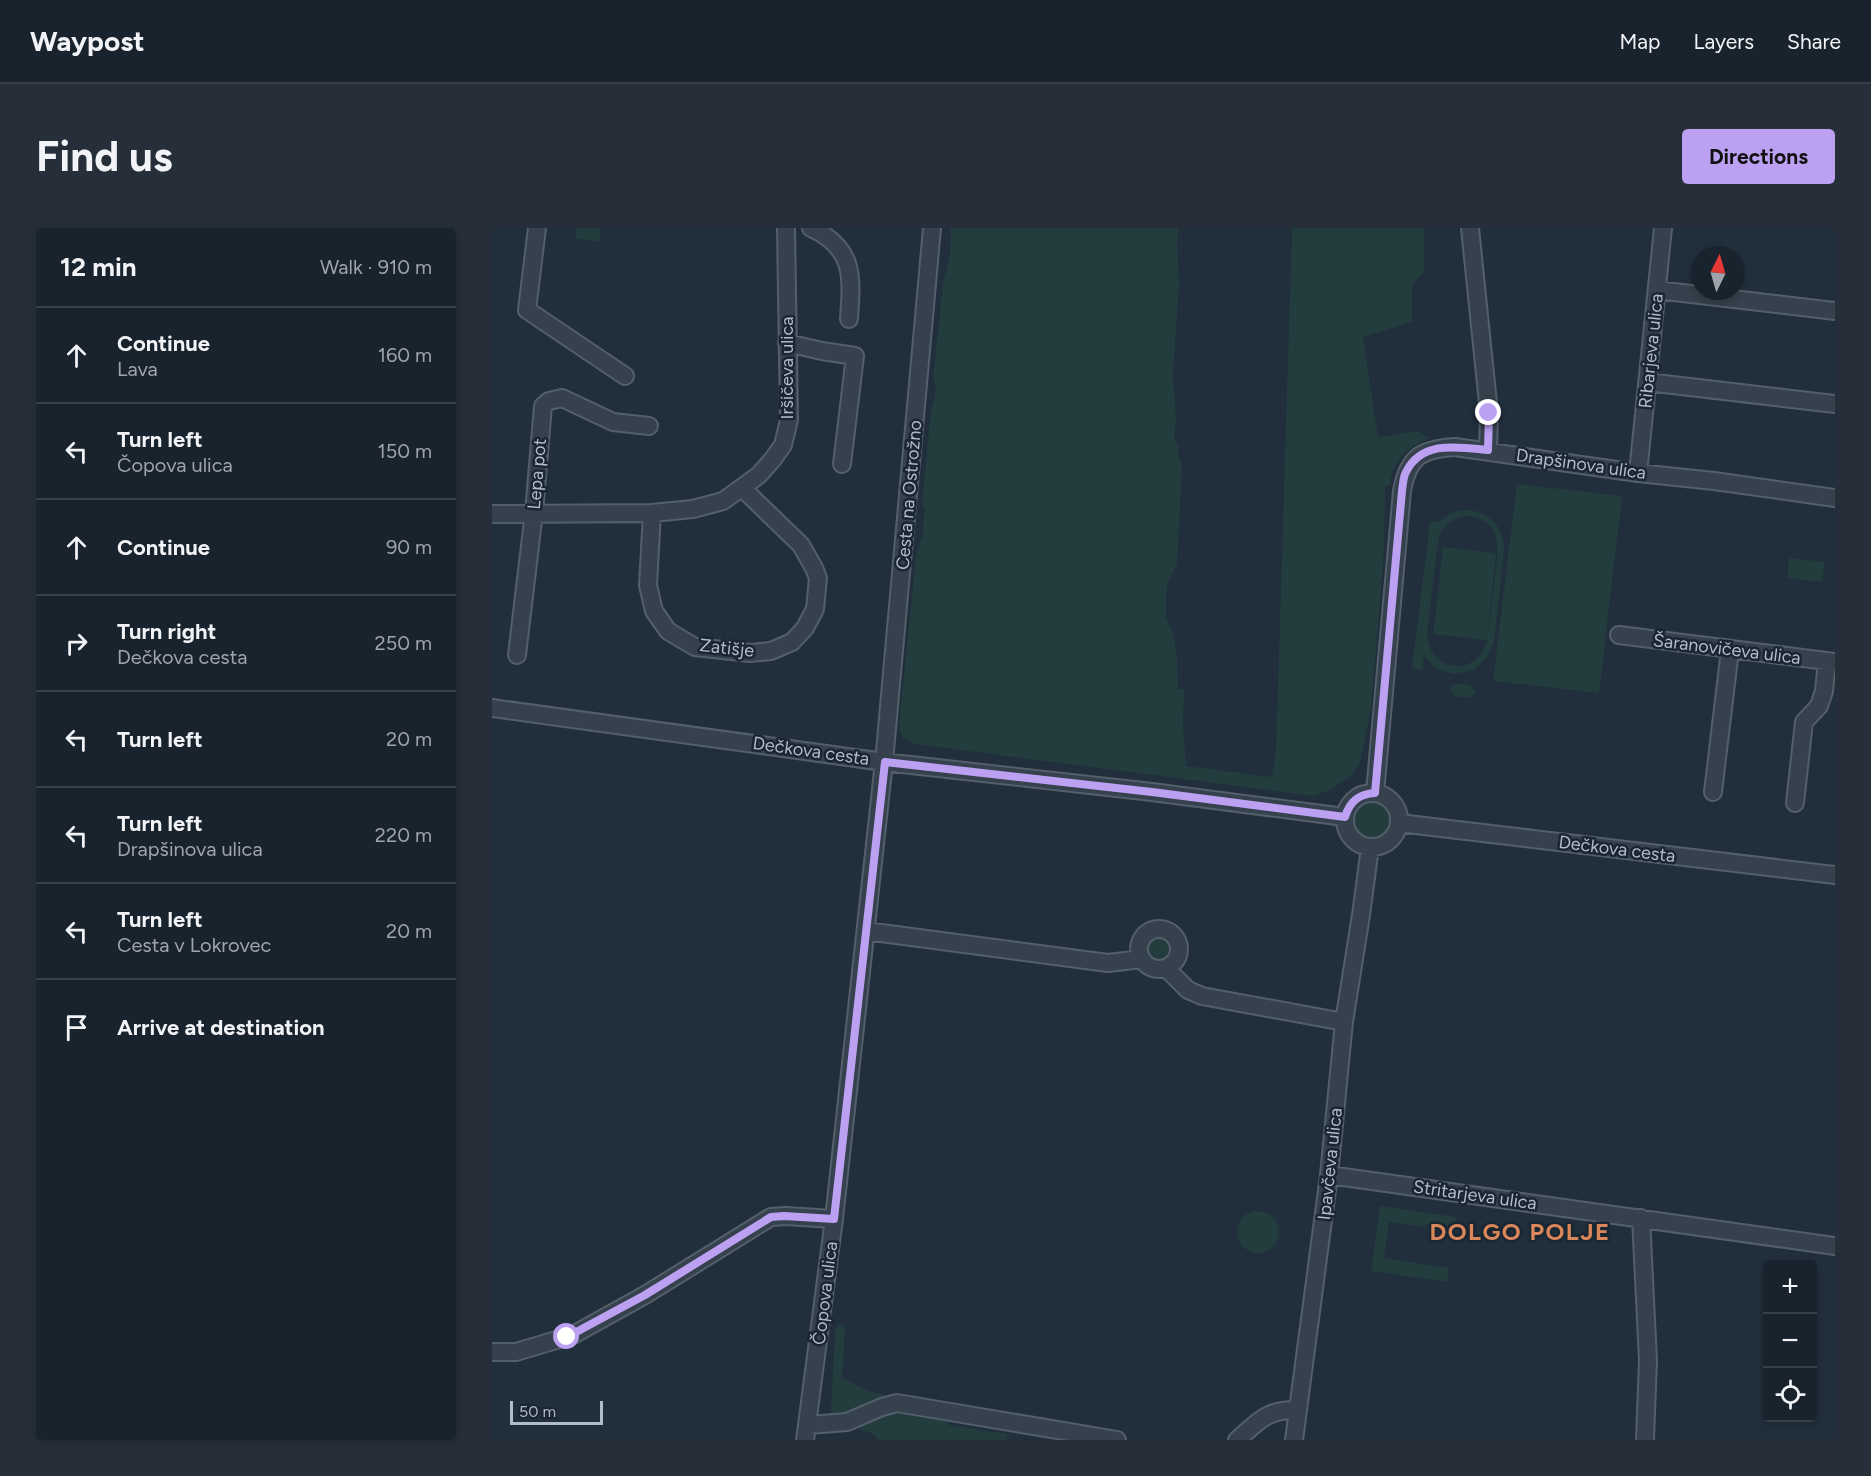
<!DOCTYPE html>
<html lang="en">
<head>
<meta charset="utf-8">
<style>
  :root { --surface:#19232d; --page:#262f39; --text:#f1f3f6; --muted:#9fa4aa; --line:#374049; --accent:#bca0f2 }
  body { margin:0; font-family:Figtree,sans-serif; background:var(--page); color:var(--text) }
  .controls { position:absolute; right:18px; bottom:18px; display:grid; overflow:hidden; border-radius:6px; box-shadow:0 3px 9px #0003 }
  .controls button { width:54px; height:54px; display:grid; place-items:center; padding:0; border:0; border-bottom:2px solid var(--line); background:var(--surface); color:var(--text); font:30px sans-serif }
  .compass { position:absolute; left:1199px; top:18px; width:54px; height:54px; border-radius:50%; background:var(--surface); box-shadow:0 3px 9px #0003; rotate:5deg }
  .scale { position:absolute; left:18px; bottom:15px; width:93px; box-sizing:border-box; padding-left:6px; border:3px solid #b0bcc8; border-top:0; font-size:16px; line-height:21px; white-space:nowrap; color:#b0bcc8; -webkit-text-stroke:4px #1a2631; paint-order:stroke }
  .stop { position:absolute; width:18px; height:18px; margin:-14px; border:4px solid #bca0f2; border-radius:50%; background:#fff }
  .stop.end { background:#bca0f2; border-color:#fff; box-shadow:0 2px 6px #0008 }
  .list { margin:0; padding:0; list-style:none }
  h2 { display:flex; justify-content:space-between; align-items:center; height:78px; margin:0; padding:0 24px; font-size:26px }
  h2 small { font-size:20px; font-weight:400; color:var(--muted) }
  .list li { display:grid; grid-template-columns:39px 1fr auto; gap:18px; align-items:center; box-sizing:border-box; height:96px; padding:0 24px; border-top:2px solid var(--line) }
  .list b { display:block; font-size:22px; white-space:nowrap }
  .list p { margin:0; font-size:20px; white-space:nowrap; color:var(--muted) }
  .list em { font-size:20px; font-style:normal; color:var(--muted) }
  .icon { flex:none; width:33px; height:33px; fill:none; stroke:currentColor; stroke-width:2; stroke-linecap:round; stroke-linejoin:round }
  .map { position:relative; flex:none; width:1343px; height:1212px; overflow:hidden; border-radius:6px }
  header { display:flex; align-items:center; gap:36px; box-sizing:border-box; height:84px; padding:0 30px; background:var(--surface); border-bottom:2px solid var(--line) }
  header strong { font-size:28px }
  nav { display:flex; gap:33px; margin-inline-start:auto; font-size:21px }
  .intro { display:flex; align-items:center; justify-content:space-between; box-sizing:border-box; height:144px; padding:0 36px }
  h1 { margin:0; font-size:42px }
  .button { padding:15px 27px; border-radius:6px; background:var(--accent); color:#111; font-size:21px; font-weight:700 }
  main { display:flex; gap:36px; padding:0 36px }
  aside { flex:1; background:var(--surface); border-radius:6px; box-shadow:0 3px 9px #0003 }
  .map>svg:first-child { display:block }
</style>
</head>
<body>
<header>
<strong>Waypost</strong>
<nav><a>Map</a><a>Layers</a><a>Share</a></nav>
</header>
<div class="intro"><h1>Find us</h1><a class="button">Directions</a></div>
<main>
<aside>
<h2>12 min<small>Walk · 910 m</small></h2>
<ul class="list">
<li><svg class="icon" aria-label="ahead" viewBox="0 0 24 24"><path d="M12 20V5M6 11l6-6 6 6"/></svg><div><b>Continue</b><p>Lava</p></div><em>160 m</em></li>
<li><svg class="icon" aria-label="left" viewBox="0 0 24 24"><path d="M17 20v-9H6M10 6l-5 5 5 5"/></svg><div><b>Turn left</b><p>Čopova ulica</p></div><em>150 m</em></li>
<li><svg class="icon" aria-label="ahead" viewBox="0 0 24 24"><path d="M12 20V5M6 11l6-6 6 6"/></svg><div><b>Continue</b></div><em>90 m</em></li>
<li><svg class="icon" aria-label="right" viewBox="0 0 24 24"><path d="M7 20v-9h11M14 6l5 5-5 5"/></svg><div><b>Turn right</b><p>Dečkova cesta</p></div><em>250 m</em></li>
<li><svg class="icon" aria-label="left" viewBox="0 0 24 24"><path d="M17 20v-9H6M10 6l-5 5 5 5"/></svg><div><b>Turn left</b></div><em>20 m</em></li>
<li><svg class="icon" aria-label="left" viewBox="0 0 24 24"><path d="M17 20v-9H6M10 6l-5 5 5 5"/></svg><div><b>Turn left</b><p>Drapšinova ulica</p></div><em>220 m</em></li>
<li><svg class="icon" aria-label="left" viewBox="0 0 24 24"><path d="M17 20v-9H6M10 6l-5 5 5 5"/></svg><div><b>Turn left</b><p>Cesta v Lokrovec</p></div><em>20 m</em></li>
<li><svg class="icon" aria-label="arrive" viewBox="0 0 24 24"><path d="M6 21V4h12l-3 4 3 4H6"/></svg><div><b>Arrive at destination</b></div></li>
</ul>
</aside>
<div class="map">
<svg width="1343" height="1212" viewBox="0 0 1343 1212">
  <rect width="100%" height="100%" fill="#212f3c"/>
  <!-- green -->
  <path fill="#233c3d" fill-rule="evenodd" d="M84 0H109L107 14 83 10Z
    M459 0H687L685 13 687 57 681 146 684 191 682 209 686 218V226L690 238 685 336 675 357 674 369V391L681 404 685 427 686 461H692L691 497 694 538 780 549 784 524 800 0H932V44L920 56V94L871 109 886 209 926 203 938 210C917 217 900 233 898 257L893 258 892 324 879 481 868 535 859 548 838 562 822 568 423 516C413 511 408 509 407 497L424 328 430 309 433 281 430 277 439 181C443 173 446 158 441 150L451 55 458 28Z
    M1025 256 1130 268 1107 465 1001 453Z
    M970 282C995 281 1013 298 1012 323L1002 413 995 430 981 442 963 446 945 441 932 428 930 442 920 441 938 293 947 294 958 285ZM975 288C1015 293 1005 328 1002 356 1000 371 999 388 996 402L1004 325 951 319 941 406 995 412C986 451 935 444 935 405L947 308C953 295 962 290 975 288Z
    M1297 330 1333 334 1330 354 1295 350Z
    M965 456C973 455 983 456 984 465L978 469C970 470 960 470 958 461L960 457Z
    M863 592a17 17 0 1 1 34 0a17 17 0 1 1-34 0Z
    M657 721a10 10 0 1 1 20 0a10 10 0 1 1-20 0Z
    M888 978 964 989 963 1000 934 996 933 999 897 994 892 1030 957 1040 955 1054 879 1043Z
    M745 1004a21 21 0 1 1 42 0a21 21 0 1 1-42 0Z
    M346 1096H351L353 1101 350 1150 379 1164 396 1167 392 1178 452 1186 457 1197 515 1206 514 1211 520 1212H387L379 1205 370 1203 364 1193 341 1191 339 1182 343 1103Z"/>
  <g fill="none" stroke-linecap="round" stroke-linejoin="round">
    <defs>
      <path id="minor" d="M45 0 35 82 133 148
        M319 0C363 20 360 49 357 91
        M978 0 997 185 996 222
        M1165 62 1343 83
        M295 115 330 123 363 128 350 236
        M1155 154 1343 176
        M1146 245 1171 0
        M160 285 156 357 162 383 176 403 203 419 258 425 279 423 300 414 313 400 323 381 326 350 322 340 309 317 250 260
        M0 286 160 285 201 281 231 273 267 247 281 231 291 217 297 192 294 0
        M1127 407 1343 434
        M25 427 42 284 51 178 57 173 70 170 121 194 157 198
        M0 480 392 534 660 564 853 589
        M1221 564 1238 422
        M883 565 910 263C916 229 929 221 963 219L1146 245 1222 253 1343 270
        M853 592a27 27 0 1 1 54 0a27 27 0 1 1-54 0Z
        M1303 575 1312 494 1327 478 1332 463 1335 433
        M907 595 1343 647
        M647 721a20 20 0 1 1 40 0a20 20 0 1 1-40 0Z
        M374 703 616 735 650 731
        M674 740 696 762 710 768 852 794
        M837 947 1343 1018
        M1149 990 1156 1132 1153 1212
        M0 1124H24L81 1107 153 1067 279 989 293 988 342 991
        M316 1197 355 1194 390 1179 405 1175 625 1212
        M313 1212 342 991 392 534 440 0
        M745 1212C767 1193 775 1181 806 1182
        M802 1212 837 947 852 794 869 687 878 619"/>
    </defs>
    <!-- minor casing -->
    <use href="#minor" stroke="#535f6a" stroke-width="20"/>
    <!-- minor -->
    <use href="#minor" stroke="#35414c" stroke-width="16"/>
  </g>
  <g fill="none" stroke-linecap="round" stroke-linejoin="round">
    <!-- route -->
    <path stroke="#bca0f2" stroke-width="8" d="M75 1109 153 1067 279 989 292 988 342 991 393 534 660 564 853 589C858 573 867 566 883 565L910 263C911 257 911 249 914 244 930 212 966 219 996 222L997 185"/>
  </g>
  <g text-anchor="middle" stroke-width="5" stroke-linejoin="round" paint-order="stroke">
    <!-- street labels -->
    <g font-size="18" fill="#b0bcc8" stroke="#1a2631">
      <text transform="translate(1159 123) rotate(-84)" y="6">Ribarjeva ulica</text>
      <text transform="translate(295 140) rotate(-90)" y="6">Iršičeva ulica</text>
      <text transform="translate(1089 236) rotate(8)" y="6">Drapšinova ulica</text>
      <text transform="translate(45 246) rotate(-85)" y="6">Lepa pot</text>
      <text transform="translate(417 267) rotate(-85)" y="6">Cesta na Ostrožno</text>
      <text transform="translate(235 420) rotate(6)" y="6">Zatišje</text>
      <text transform="translate(1235 421) rotate(7)" y="6">Šaranovičeva ulica</text>
      <text transform="translate(319 523) rotate(8)" y="6">Dečkova cesta</text>
      <text transform="translate(1125 621) rotate(7)" y="6">Dečkova cesta</text>
      <text transform="translate(838 936) rotate(-84)" y="6">Ipavčeva ulica</text>
      <text transform="translate(983 967) rotate(8)" y="6">Stritarjeva ulica</text>
      <text transform="translate(333 1065) rotate(-83)" y="6">Čopova ulica</text>
    </g>
    <!-- district labels -->
    <g font-size="24" font-weight="bold" letter-spacing="1.5" fill="#d9865b" stroke="#1a2631">
      <text x="1028" y="1012">DOLGO POLJE</text>
    </g>
  </g>
</svg>
<div class="controls">
<button>+</button>
<button>−</button>
<button><svg class="icon" aria-label="locate" viewBox="0 0 24 24"><circle cx="12" cy="12" r="6"/><path d="M12 2v4M12 18v4M2 12h4M18 12h4"/></svg></button>
</div>
<svg class="compass" viewBox="-18 -18 36 36"><path d="M0-13l5 13h-10z" fill="#e53935"/><path d="M0 13l5-13h-10z" fill="#9fa4aa"/></svg>
<div class="scale">50 m</div>
<div class="stop" style="left:75px;top:1109px"></div>
<div class="stop end" style="left:997px;top:185px"></div>
</div>
</main>
</body>
</html>
